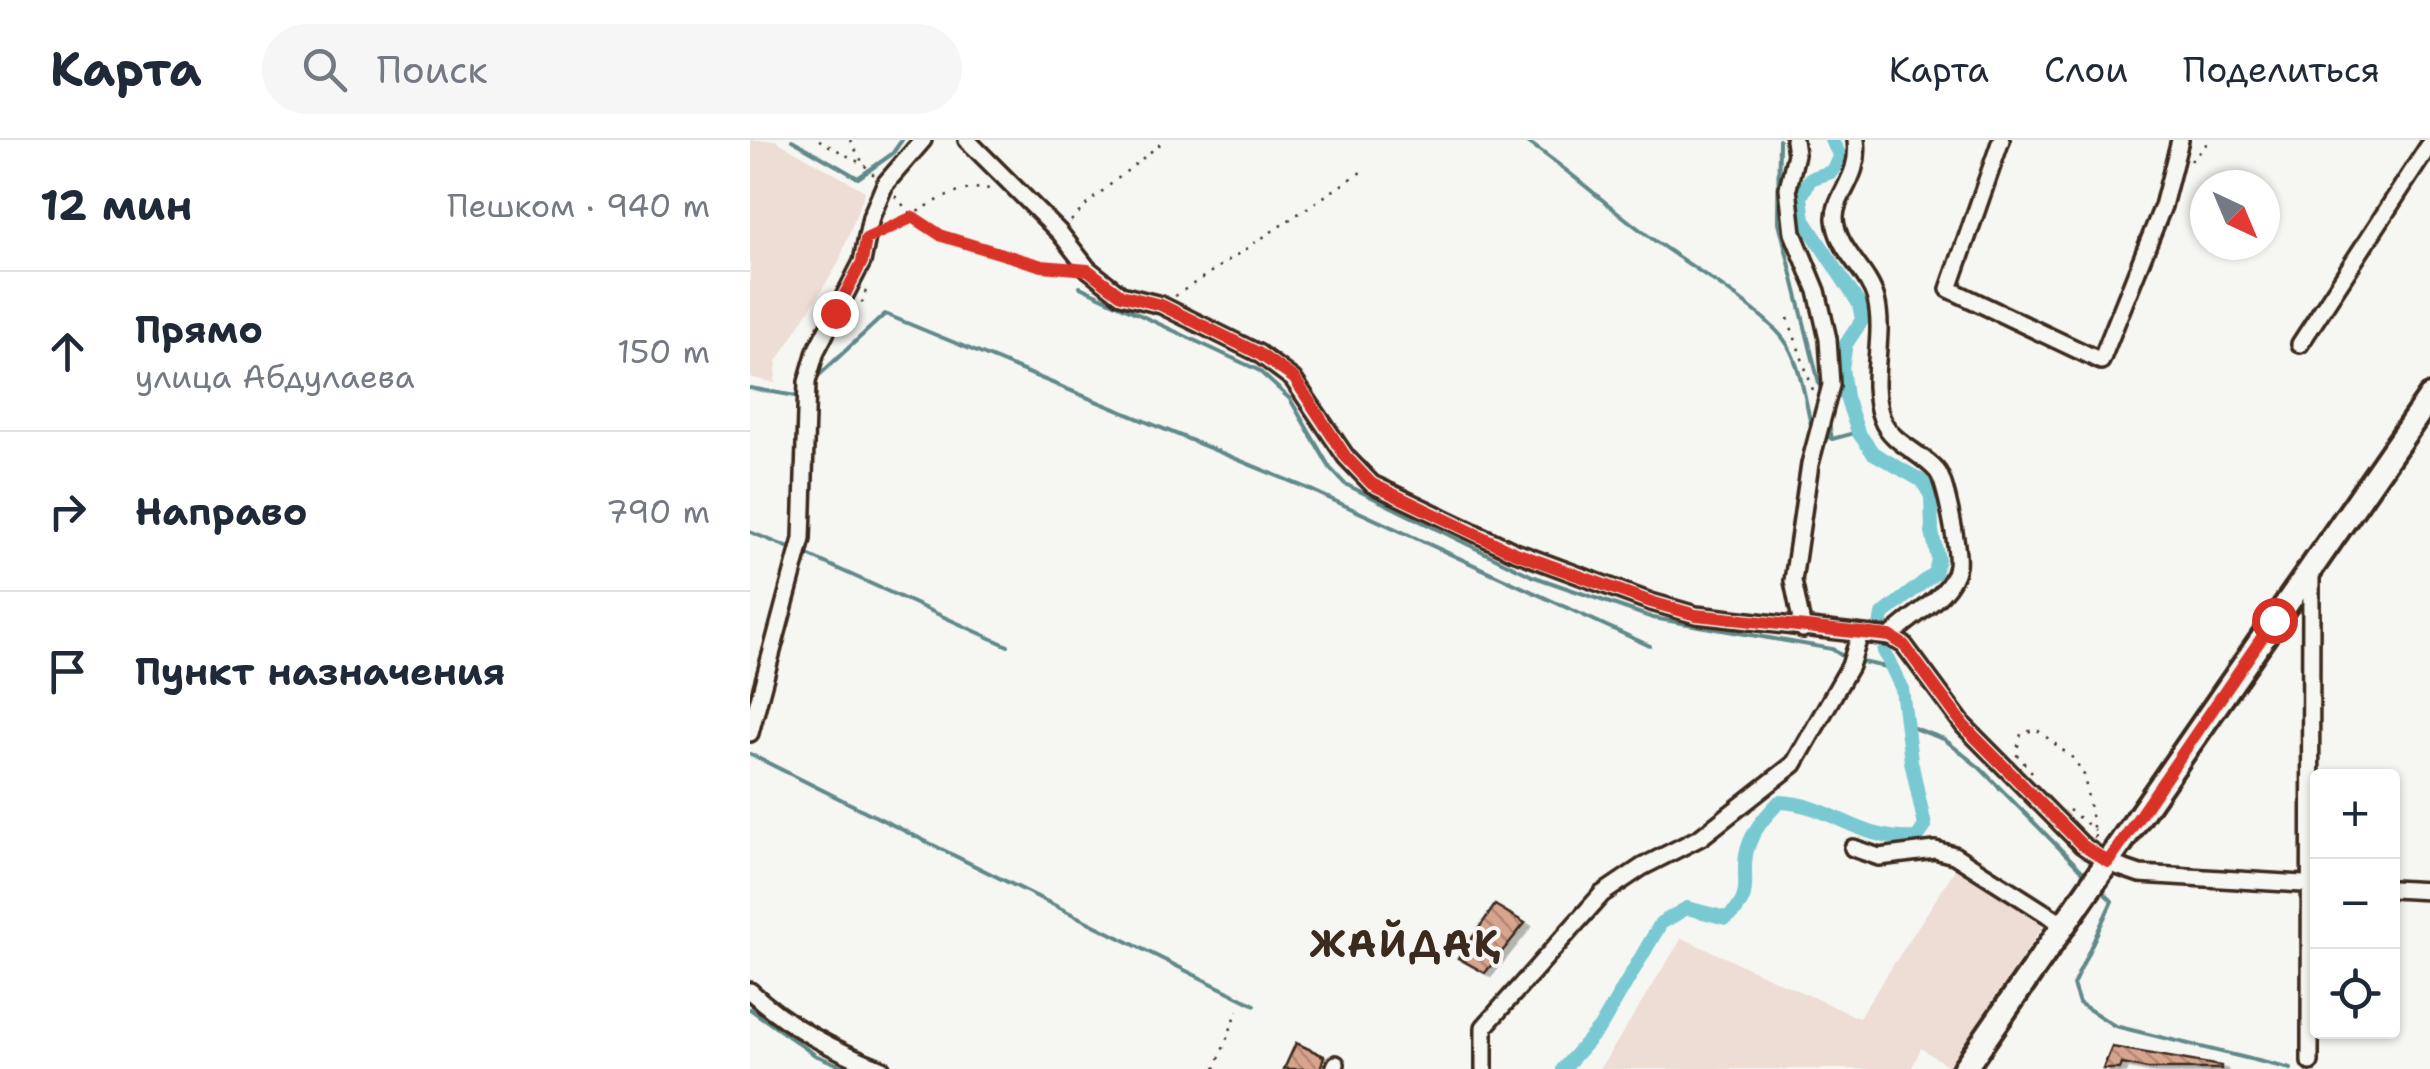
<!DOCTYPE html>
<html lang="ru">
<head>
<meta charset="utf-8">
<style>
  :root { --surface:#fff; --page:#f6f6f7; --text:#1f2937; --muted:#747a83; --line:#e0e1e3 }
  body { margin:0; font-family:"Shantell Sans",sans-serif; background:var(--page); color:var(--text) }
  .controls { position:absolute; right:30px; bottom:30px; display:grid; overflow:hidden; border-radius:10px; box-shadow:0 2px 8px #0004 }
  .controls button { width:90px; height:90px; display:grid; place-items:center; padding:0; border:0; border-bottom:2px solid var(--line); background:var(--surface); color:var(--text); font:50px sans-serif }
  .compass { position:absolute; left:1440px; top:30px; width:90px; height:90px; border-radius:50%; background:var(--surface); box-shadow:0 2px 8px #0004; rotate:136deg }
  .stop { position:absolute; width:30px; height:30px; margin:-22px; border:8px solid #d93025; border-radius:50%; background:#fff }
  .stop.end { background:#d93025; border-color:#fff; box-shadow:0 2px 10px #0008 }
  .list { margin:0; padding:0; list-style:none }
  h2 { display:flex; justify-content:space-between; align-items:center; height:130px; margin:0; padding:0 40px; font-size:42px }
  h2 small { font-size:32px; font-weight:400; color:var(--muted) }
  .list li { display:grid; grid-template-columns:65px 1fr auto; gap:30px; align-items:center; box-sizing:border-box; height:160px; padding:0 40px; border-top:2px solid var(--line) }
  .list b { display:block; font-size:38px; white-space:nowrap }
  .list p { margin:0; font-size:32px; white-space:nowrap; color:var(--muted) }
  .list em { font-size:32px; font-style:normal; color:var(--muted) }
  .icon { flex:none; width:55px; height:55px; fill:none; stroke:currentColor; stroke-width:2; stroke-linecap:round; stroke-linejoin:round }
  .map { position:relative; flex:none; width:1680px; height:929px; overflow:hidden }
  header { display:flex; align-items:center; gap:60px; box-sizing:border-box; height:140px; padding:0 50px; background:var(--surface); border-bottom:2px solid var(--line) }
  header strong { font-size:48px }
  nav { display:flex; gap:55px; margin-inline-start:auto; font-size:35px }
  .search { width:700px; height:90px; background:var(--page); display:flex; align-items:center; gap:25px; box-sizing:border-box; padding:0 35px; border-radius:55px; color:var(--muted); font-size:38px }
  main { display:flex }
  aside { flex:1; background:var(--surface) }
  .map>svg:first-child { display:block }
</style>
</head>
<body>
<header>
<strong>Карта</strong>
<div class="search"><svg class="icon" aria-label="search" viewBox="0 0 24 24"><circle cx="10" cy="10" r="6"/><path d="M15 15l6 6"/></svg>Поиск</div>
<nav><a>Карта</a><a>Слои</a><a>Поделиться</a></nav>
</header>
<main>
<aside>
<h2>12 мин<small>Пешком · 940 m</small></h2>
<ul class="list">
<li><svg class="icon" aria-label="ahead" viewBox="0 0 24 24"><path d="M12 20V5M6 11l6-6 6 6"/></svg><div><b>Прямо</b><p>улица Абдулаева</p></div><em>150 m</em></li>
<li><svg class="icon" aria-label="right" viewBox="0 0 24 24"><path d="M7 20v-9h11M14 6l5 5-5 5"/></svg><div><b>Направо</b></div><em>790 m</em></li>
<li><svg class="icon" aria-label="arrive" viewBox="0 0 24 24"><path d="M6 21V4h12l-3 4 3 4H6"/></svg><div><b>Пункт назначения</b></div></li>
</ul>
</aside>
<div class="map">
<svg width="1680" height="929" viewBox="0 0 1680 929">
  <defs>
    <pattern id="building-back-hatch" width="6" height="6" patternUnits="userSpaceOnUse" patternTransform="scale(2.5)"><rect width="6" height="6" fill="#d9a48e"/><path d="M-1 5l2 2M0 0l6 6M5-1l2 2" fill="none" stroke="#b18673"/></pattern>
    <filter id="shadow"><feDropShadow dx="6" dy="3.5" stdDeviation="0" flood-color="#0004"/></filter>
  </defs>
  <rect width="100%" height="100%" fill="#f6f6f2"/>
  <filter id="ink" filterUnits="userSpaceOnUse"><feTurbulence type="fractalNoise" baseFrequency=".01" numOctaves="2"/><feDisplacementMap in="SourceGraphic" scale="20" xChannelSelector="R" yChannelSelector="G"/><feConvolveMatrix kernelMatrix="1 2 1 2 8 2 1 2 1" color-interpolation-filters="sRGB"/></filter>
  <g filter="url(#ink)">
    <!-- built -->
    <path fill="#edddd4" d="M0 0H25L115 51 88 124 27 221 25 243 0 237Z
      M1206 728 1294 785 1198 926 1171 908 1161 929H850L932 798 1109 878Z"/>
    <g fill="none" stroke-linecap="round" stroke-linejoin="round">
      <!-- stream -->
      <path stroke="#60898a" stroke-width="4" d="M42 0 108 38 142 14 152 0
        M775 0C818 29 855 64 897 95 932 122 1015 169 1037 204 1051 228 1055 259 1061 285L1067 289
        M1029 0 1028 78 1072 255
        M330 147 508 230 540 259 580 328 595 344 782 436 903 478 1082 509 1097 519
        M65 239 135 174 559 349 900 506
        M0 248 46 256 50 252
        M1078 279 1082 299
        M1075 294 1082 299 1108 292
        M0 392 42 409
        M51 412 258 506
        M1107 521 1141 528
        M1158 586 1194 599 1230 628 1338 737
        M0 614 505 865
        M1348 747 1362 761 1323 845 1329 863 1365 886 1541 929
        M0 869 65 915 99 929"/>
      <!-- canal -->
      <path stroke="#79c9d2" stroke-width="14" d="M1081 0 1091 17 1081 32 1060 39 1051 57 1054 80 1109 164 1112 180 1096 204 1092 228 1096 257 1108 292 1123 313 1172 341 1181 356 1182 392 1188 419 1185 433 1132 475 1130 487
        M813 929 851 886 911 783 937 768 976 778C1008 757 988 735 998 707 1004 688 1016 676 1029 662 1080 663 1108 702 1167 698L1175 686 1161 621 1152 549 1134 511"/>
    </g>
    <!-- building -->
    <path fill="url(#building-back-hatch)" stroke="#3b2a1e" stroke-width="2.5" filter="url(#shadow)" d="M745 765 775 783 735 833 708 818Z
      M546 903 574 916 570 929H534Z
      M1362 907 1471 926V929H1398L1372 924 1370 929H1353Z"/>
    <g fill="none" stroke-linecap="round" stroke-linejoin="round">
      <defs>
        <path id="street" d="M217 0 310 93 338 129 371 155 411 165 508 213 543 239 596 317 622 344 763 411 901 462 946 475 1140 497 1154 505 1214 586 1332 705 1358 723 1390 734 1568 745
          M1044 0 1046 14 1038 48 1043 93 1067 151 1078 199 1081 245 1060 324 1043 441 1053 489
          M1106 0C1111 38 1084 55 1085 79 1087 110 1118 130 1126 159 1136 200 1117 239 1132 279 1141 303 1171 312 1187 331 1196 341 1209 412 1207 426 1202 457 1159 476 1140 497
          M1251 0 1199 149 1351 221 1413 66 1430 0
          M1550 204 1680 4
          M0 593 52 399 57 242 66 211 112 122 121 77 135 44 173 0
          M1103 708 1129 717 1185 710 1204 715 1314 785
          M1642 749 1680 751
          M0 851C38 887 84 910 132 929
          M1560 922 1561 431
          M584 929 586 924
          M734 929V887L852 754 892 727 951 697 1044 624 1100 526 1110 494"/>
        <path id="secondary" d="M1214 929 1680 257"/>
      </defs>
      <!-- street casing -->
      <use href="#street" stroke="#3b2a1e" stroke-width="22"/>
      <!-- secondary casing -->
      <use href="#secondary" stroke="#3b2a1e" stroke-width="30"/>
      <!-- path -->
      <path stroke="#3b2a1e" stroke-width="2.5" stroke-dasharray="2.5 8" stroke-linecap="butt" d="M69 0 114 25 125 36
        M100 0 114 25
        M1441 21 1460 0
        M145 56C159 72 173 88 193 96 228 111 279 126 317 128
        M321 81 339 62 415 0
        M131 92C167 75 206 40 246 50
        M425 156 617 28
        M104 170 114 160 116 147
        M1038 178 1064 253
        M1282 632 1266 614 1271 594 1286 589 1324 619 1334 635 1345 698
        M1319 670 1345 690
        M465 929 488 870"/>
      <!-- street -->
      <use href="#street" stroke="#f6f6f2" stroke-width="15"/>
      <!-- secondary -->
      <use href="#secondary" stroke="#f6f6f2" stroke-width="22"/>
    </g>
  </g>
  <g fill="none" stroke-linecap="round" stroke-linejoin="round" filter="url(#ink)">
    <!-- route -->
    <path stroke="#d93025" stroke-width="12" d="M85 173 112 122 116 99 163 77 192 96 292 126 338 130 371 155 411 165 508 213 544 238 596 317 622 344 763 412 901 462 946 475 1140 496 1154 505 1214 586 1332 705 1358 722 1524 480"/>
  </g>
  <g text-anchor="middle" stroke-width="8" stroke-linejoin="round" paint-order="stroke">
    <!-- district labels -->
    <g font-size="38" font-weight="bold" letter-spacing="2.5" fill="#3b2a1e" stroke="#f6f6f2">
      <text x="656" y="817">ЖАЙДАҚ</text>
    </g>
  </g>
</svg>
<div class="controls">
<button>+</button>
<button>−</button>
<button><svg class="icon" aria-label="locate" viewBox="0 0 24 24"><circle cx="12" cy="12" r="6"/><path d="M12 2v4M12 18v4M2 12h4M18 12h4"/></svg></button>
</div>
<svg class="compass" viewBox="-18 -18 36 36"><path d="M0-13l5 13h-10z" fill="#e53935"/><path d="M0 13l5-13h-10z" fill="#747a83"/></svg>
<div class="stop" style="left:1524px;top:480px"></div>
<div class="stop end" style="left:85px;top:173px"></div>
</div>
</main>
</body>
</html>
